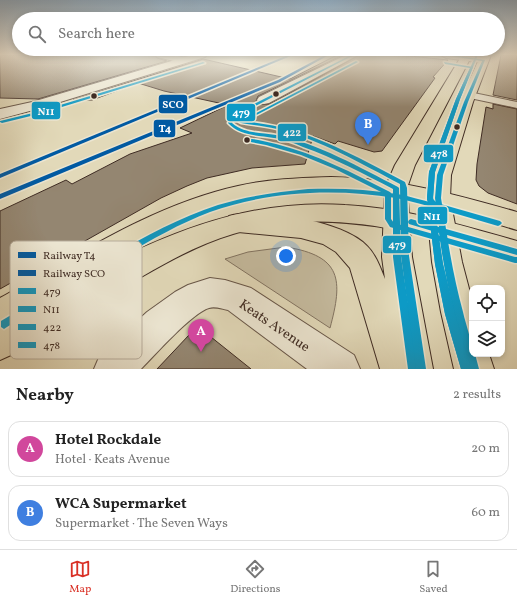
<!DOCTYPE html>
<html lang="en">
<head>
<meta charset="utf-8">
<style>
  :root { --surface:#fff; --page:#f6f6f6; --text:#222; --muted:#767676; --line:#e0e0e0; --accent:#d93025 }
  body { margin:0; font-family:Vollkorn,serif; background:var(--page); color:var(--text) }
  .controls { position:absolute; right:12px; bottom:12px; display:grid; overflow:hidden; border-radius:8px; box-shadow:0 2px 6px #0003 }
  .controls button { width:36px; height:36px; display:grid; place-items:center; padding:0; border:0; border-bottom:1px solid var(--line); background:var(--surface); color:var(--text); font:20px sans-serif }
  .you { position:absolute; left:286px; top:256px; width:14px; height:14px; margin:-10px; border:3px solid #fff; border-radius:50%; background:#1a73e8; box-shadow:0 0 0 6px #1a73e833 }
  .badge { display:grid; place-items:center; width:26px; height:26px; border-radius:50%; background:var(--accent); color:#fff; font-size:13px; font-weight:700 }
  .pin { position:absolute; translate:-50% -33px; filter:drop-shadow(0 1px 2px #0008) }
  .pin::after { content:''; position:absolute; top:21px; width:14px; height:12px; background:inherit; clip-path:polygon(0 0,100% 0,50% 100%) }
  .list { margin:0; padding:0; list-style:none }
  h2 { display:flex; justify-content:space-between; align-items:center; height:52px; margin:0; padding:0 16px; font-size:17px }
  h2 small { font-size:13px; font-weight:400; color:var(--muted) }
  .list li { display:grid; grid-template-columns:26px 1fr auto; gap:12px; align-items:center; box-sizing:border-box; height:56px; margin:0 8px 8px; padding:0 8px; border:1px solid var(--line); border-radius:12px }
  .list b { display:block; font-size:15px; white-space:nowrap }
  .list p { margin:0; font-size:13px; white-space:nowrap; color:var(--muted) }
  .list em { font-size:13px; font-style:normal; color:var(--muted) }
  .icon { flex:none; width:22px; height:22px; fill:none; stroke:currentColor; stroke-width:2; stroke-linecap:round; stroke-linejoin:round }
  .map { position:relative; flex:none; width:517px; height:369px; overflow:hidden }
  .search { position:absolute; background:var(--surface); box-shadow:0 2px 6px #0003; left:12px; right:12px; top:12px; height:44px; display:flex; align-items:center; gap:10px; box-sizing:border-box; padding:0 14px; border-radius:22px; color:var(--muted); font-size:15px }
  .sheet { height:180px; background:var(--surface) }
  nav { display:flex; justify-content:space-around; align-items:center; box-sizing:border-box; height:56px; border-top:1px solid var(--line); background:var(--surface); font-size:11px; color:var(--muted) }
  nav a { display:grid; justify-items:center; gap:2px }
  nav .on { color:var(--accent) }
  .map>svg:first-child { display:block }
</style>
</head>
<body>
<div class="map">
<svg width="517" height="369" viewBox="0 0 517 369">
  <rect width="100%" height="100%" fill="#e2d9b9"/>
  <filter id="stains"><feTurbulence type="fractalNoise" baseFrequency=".005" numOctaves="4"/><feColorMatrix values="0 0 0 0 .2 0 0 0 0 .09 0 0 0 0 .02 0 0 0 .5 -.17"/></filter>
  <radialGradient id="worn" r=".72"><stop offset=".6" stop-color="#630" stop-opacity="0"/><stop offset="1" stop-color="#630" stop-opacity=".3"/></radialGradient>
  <!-- green -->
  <path fill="#c6bca0" stroke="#827462" d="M286 247C342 256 343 280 330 328L225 259 248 252Z"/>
  <!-- building -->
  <path fill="#948671" stroke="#3f2c24" d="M0 55H154L157 58 167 61 38 99 0 98Z
    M337 55H343L258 96 256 101 259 104H270L359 55H400L448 60 433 77 435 78 382 151 374 152 338 141 335 144 313 136 305 164 252 168 207 178 187 186 161 198 0 289V211L66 180 72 184 130 154 192 133 180 128 228 105 164 91 138 83 92 100H73L203 59 290 79Z
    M501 55H517V100L493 95Z
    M493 104 517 109V204L488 193 479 186 476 180 477 164 486 107 493 109Z
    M201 329 251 369H157L189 335Z"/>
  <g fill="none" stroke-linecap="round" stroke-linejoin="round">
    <defs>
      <path id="pedestrian" d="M469 92 517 102V108L465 97 464 95 465 93Z"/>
      <path id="minor" d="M155 55H173L186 58 187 60 182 63 157 57Z
        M346 55H358L269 103 264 104 259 103 257 100 259 97Z
        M441 55C452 55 482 53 489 60L484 63 446 58Z
        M210 278 225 280 251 288 354 355 360 369H307L228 310C222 309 215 306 209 308 192 313 155 355 141 369H94L100 355 147 312 175 292 188 285Z"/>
      <path id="tertiary" d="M192 55H207L205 57 41 108 0 119V109L32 102Z"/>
      <path id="primary" d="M331 177C395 178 455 194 517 212V230C482 220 448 207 412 199 355 187 282 185 226 204 187 218 149 240 113 262 185 225 263 199 345 205 404 208 461 225 517 241V263C425 234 329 204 233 234 202 243 172 259 143 276 95 303 51 338 0 360V298C76 256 152 205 238 186 268 179 300 178 331 177Z"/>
      <path id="trunk" d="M462 55H472L415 165 407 188 412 257 433 369H380L350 268 336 252 323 244 301 238 238 232 229 230 225 223 229 216C260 207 344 221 367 246 376 255 380 267 385 279L382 257 385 188 395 165Z
        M481 55H491L473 102 451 175 450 198 462 262 472 300V354H489L494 369H454L441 312 432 262 426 198 429 175 459 102Z"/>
    </defs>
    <!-- pedestrian casing -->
    <use href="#pedestrian" stroke="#685749" stroke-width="2"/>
    <!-- minor casing -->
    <use href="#minor" stroke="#685749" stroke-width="2"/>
    <!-- tertiary casing -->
    <use href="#tertiary" stroke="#685749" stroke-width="2"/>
    <!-- primary casing -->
    <use href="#primary" stroke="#3f2c24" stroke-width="2"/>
    <!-- trunk casing -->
    <use href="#trunk" stroke="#3f2c24" stroke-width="2"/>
    <!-- pedestrian -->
    <use href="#pedestrian" fill="#ece6d2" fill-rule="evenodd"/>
    <!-- minor -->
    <use href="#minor" fill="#ece6d2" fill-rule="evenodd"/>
    <!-- tertiary -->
    <use href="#tertiary" fill="#ece6d2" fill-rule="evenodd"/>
    <!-- primary -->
    <use href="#primary" fill="#e2d9b9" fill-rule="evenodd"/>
    <!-- trunk -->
    <use href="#trunk" fill="#e2d9b9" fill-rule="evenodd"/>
    <defs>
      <path id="bus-1" d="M351 55H354L242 113 234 119 232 123C245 134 260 132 276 135 317 143 361 168 398 187L399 188 401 257 418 369H408L393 257V189C364 174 334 158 303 147 294 143 284 139 274 138 257 135 240 136 228 123L231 117 240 111Z
        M445 55H452L485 60 468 102 443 175 441 198 446 229 517 249V255L447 235C451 261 456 286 463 312 466 326 472 339 472 354H475L479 369H469C456 324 445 279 439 233L409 224 408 222 409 220 411 219 439 227 435 198 437 175 464 102 482 61Z"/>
      <path id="bus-2" d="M203 62 205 63 39 114 2 123 0 122V121L37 112Z
        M308 189C338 188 368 189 397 194 409 196 421 200 433 203L443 264 455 314 471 369H461L445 314 435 264 428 206C417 203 407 200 396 198 335 188 269 191 210 212 173 226 139 247 106 267 73 287 40 307 7 327L4 329 1 327V321C34 301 67 282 101 262 138 240 176 219 218 205 247 196 278 192 308 189Z"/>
      <path id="bus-3" d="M476 55H478L460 99 435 172 433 197 443 264 455 314 471 369H461L445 314 435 264 427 197 429 172 456 99Z
        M356 61 358 62 245 121C256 123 268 124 279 127 323 137 365 161 405 182L407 188 409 256 426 369H416V368L401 256 400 184C362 164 319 139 277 129 265 126 253 125 241 123L239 122Z"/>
      <path id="bus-4" d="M444 62 473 67 460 99 435 172 433 199 437 203 500 221 502 223 500 225 498 226 433 207 427 200 429 172 456 99 470 68 445 64Z
        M245 139C255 138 266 142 276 144 316 154 353 173 390 192L391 193V219L394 223 515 257H517V263H515L390 227 385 219V194L335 169 301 155 266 145 245 141Z"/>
    </defs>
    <!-- bus-1 casing -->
    <use href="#bus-1" stroke="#ece6d2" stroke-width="3"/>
    <!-- bus-2 casing -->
    <use href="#bus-2" stroke="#ece6d2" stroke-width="3"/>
    <!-- bus-3 casing -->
    <use href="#bus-3" stroke="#ece6d2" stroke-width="3"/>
    <!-- bus-4 casing -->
    <use href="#bus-4" stroke="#ece6d2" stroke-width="3"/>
    <!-- bus-1 -->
    <use href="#bus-1" fill="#0d9ac6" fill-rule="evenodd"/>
    <!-- bus-2 -->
    <use href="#bus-2" fill="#0d9ac6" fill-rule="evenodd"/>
    <!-- bus-3 -->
    <use href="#bus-3" fill="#0d9ac6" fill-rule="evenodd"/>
    <!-- bus-4 -->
    <use href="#bus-4" fill="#0d9ac6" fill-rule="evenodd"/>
    <defs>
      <path id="rail-1" d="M325 55H329L280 82 0 199V194L278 80Z"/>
      <path id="rail-2" d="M288 55H293L0 178V174Z"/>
    </defs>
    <!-- rail-1 casing -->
    <use href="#rail-1" stroke="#ece6d2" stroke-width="3"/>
    <!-- rail-2 casing -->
    <use href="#rail-2" stroke="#ece6d2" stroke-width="3"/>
    <!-- rail-1 -->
    <use href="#rail-1" fill="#005aa3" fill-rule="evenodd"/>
    <!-- rail-2 -->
    <use href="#rail-2" fill="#005aa3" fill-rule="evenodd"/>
  </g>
  <!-- sky -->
  <linearGradient id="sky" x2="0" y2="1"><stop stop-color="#8fabc1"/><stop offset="0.51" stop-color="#f2eee0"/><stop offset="1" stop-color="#f2eee0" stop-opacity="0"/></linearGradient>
  <rect width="517" height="107" fill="url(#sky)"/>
  <!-- markers -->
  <g fill="#3f2c24" stroke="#ece6d2" stroke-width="1.5">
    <circle cx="276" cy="94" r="3.5"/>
    <circle cx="94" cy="96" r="3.5"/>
    <circle cx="457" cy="127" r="3.5"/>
    <circle cx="247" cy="140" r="3.5"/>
  </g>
  <g text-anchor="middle" stroke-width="3" stroke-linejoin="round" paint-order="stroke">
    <!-- near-street labels -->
    <g font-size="14" fill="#3f2c24" stroke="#ece6d2">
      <text transform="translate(275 325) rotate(34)" y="5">Keats Avenue</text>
    </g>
  </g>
  <!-- legend -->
  <rect x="10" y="241" width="132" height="118" rx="6" fill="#ece6d2" stroke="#b8ae9e" stroke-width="1"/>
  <rect x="18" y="252" width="18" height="6" fill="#005aa3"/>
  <rect x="18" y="270" width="18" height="6" fill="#005aa3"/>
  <rect x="18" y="288" width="18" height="6" fill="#0d9ac6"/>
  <rect x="18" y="306" width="18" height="6" fill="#0d9ac6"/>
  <rect x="18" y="324" width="18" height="6" fill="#0d9ac6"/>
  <rect x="18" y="342" width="18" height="6" fill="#0d9ac6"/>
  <g font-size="11" fill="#3f2c24">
    <text x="43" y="259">Railway T4</text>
    <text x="43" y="277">Railway SCO</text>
    <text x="43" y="295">479</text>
    <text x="43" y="313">N11</text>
    <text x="43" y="331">422</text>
    <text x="43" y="349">478</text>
  </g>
  <g stroke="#ece6d2" stroke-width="1.5">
    <rect x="158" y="94" width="30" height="20" rx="4" fill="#005aa3"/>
    <rect x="31" y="101" width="30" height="19" rx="4" fill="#0d9ac6"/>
    <rect x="226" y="103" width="30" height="19" rx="4" fill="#0d9ac6"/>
    <rect x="153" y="119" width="23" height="19" rx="4" fill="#005aa3"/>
    <rect x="277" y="123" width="30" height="19" rx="4" fill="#0d9ac6"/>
    <rect x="423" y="144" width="31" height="19" rx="4" fill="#0d9ac6"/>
    <rect x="417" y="206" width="31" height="19" rx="4" fill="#0d9ac6"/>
    <rect x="382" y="235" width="30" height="19" rx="4" fill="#0d9ac6"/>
  </g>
  <g font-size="11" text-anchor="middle" font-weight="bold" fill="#fff">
    <text x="173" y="108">SCO</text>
    <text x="46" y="115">N11</text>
    <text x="241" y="116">479</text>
    <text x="165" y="132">T4</text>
    <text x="292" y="136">422</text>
    <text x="439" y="157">478</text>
    <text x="432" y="220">N11</text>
    <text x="397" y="248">479</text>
  </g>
  <rect width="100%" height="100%" filter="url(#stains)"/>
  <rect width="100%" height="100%" fill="url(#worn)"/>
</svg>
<div class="controls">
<button><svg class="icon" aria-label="locate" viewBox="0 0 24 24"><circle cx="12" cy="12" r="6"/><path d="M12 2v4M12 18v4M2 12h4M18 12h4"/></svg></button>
<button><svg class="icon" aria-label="layers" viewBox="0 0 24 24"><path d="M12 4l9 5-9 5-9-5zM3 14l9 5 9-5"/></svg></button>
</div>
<div class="you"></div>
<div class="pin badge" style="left:201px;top:352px;background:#d1479c">A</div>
<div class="pin badge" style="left:368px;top:145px;background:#3f7fe0">B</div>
<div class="search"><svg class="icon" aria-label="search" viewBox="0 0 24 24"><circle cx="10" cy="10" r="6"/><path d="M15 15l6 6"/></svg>Search here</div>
</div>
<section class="sheet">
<h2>Nearby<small>2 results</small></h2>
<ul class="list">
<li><span class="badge" style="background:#d1479c">A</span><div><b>Hotel Rockdale</b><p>Hotel · Keats Avenue</p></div><em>20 m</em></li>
<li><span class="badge" style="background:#3f7fe0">B</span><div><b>WCA Supermarket</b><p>Supermarket · The Seven Ways</p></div><em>60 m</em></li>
</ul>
</section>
<nav>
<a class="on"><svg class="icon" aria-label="map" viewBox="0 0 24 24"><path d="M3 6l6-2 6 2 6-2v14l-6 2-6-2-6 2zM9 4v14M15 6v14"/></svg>Map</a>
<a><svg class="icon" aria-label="directions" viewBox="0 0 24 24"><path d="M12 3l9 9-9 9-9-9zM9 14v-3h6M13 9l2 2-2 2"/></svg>Directions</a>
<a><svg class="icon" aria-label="saved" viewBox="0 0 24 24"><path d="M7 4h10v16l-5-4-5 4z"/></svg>Saved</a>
</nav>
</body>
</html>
